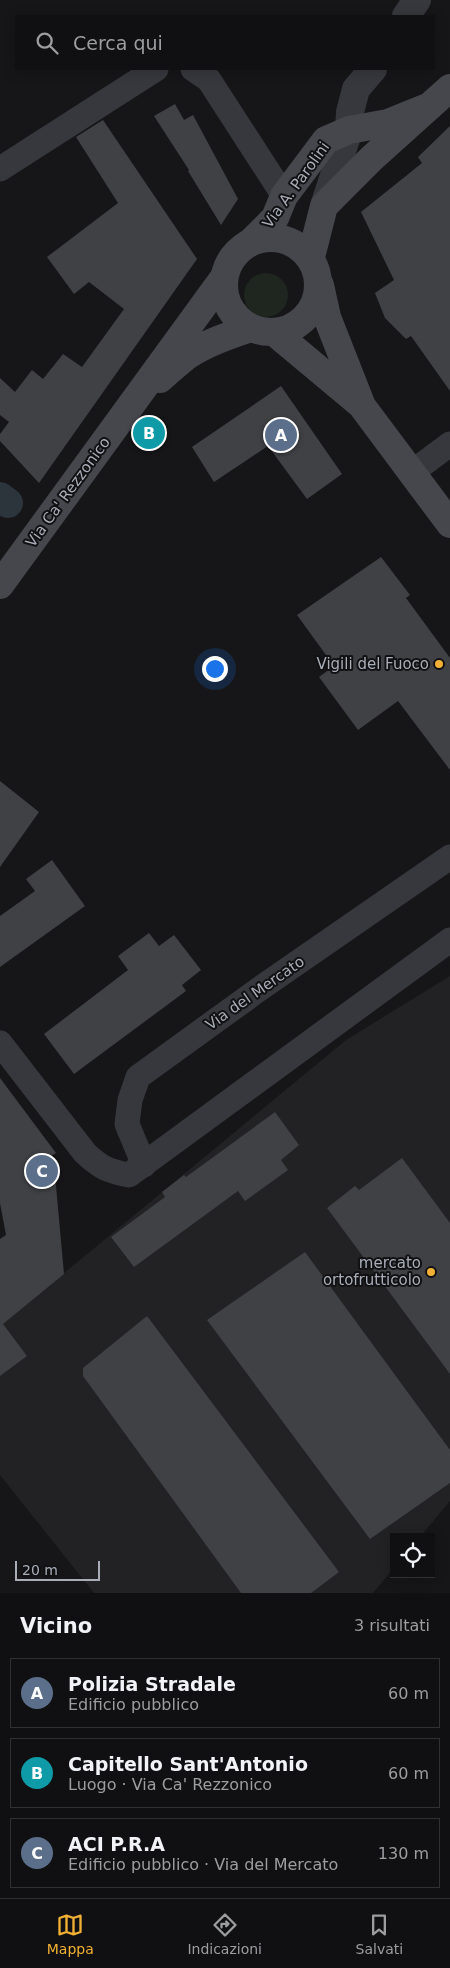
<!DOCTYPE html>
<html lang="it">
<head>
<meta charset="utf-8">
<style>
  :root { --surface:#101012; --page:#19191b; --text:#f1f3f6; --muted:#9c9d9f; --line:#303032; --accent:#f2b134 }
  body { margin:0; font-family:"DejaVu Sans",sans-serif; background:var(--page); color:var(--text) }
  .controls { position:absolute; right:15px; bottom:15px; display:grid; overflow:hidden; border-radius:0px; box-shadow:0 2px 12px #0003 }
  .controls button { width:45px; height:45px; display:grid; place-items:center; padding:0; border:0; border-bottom:1px solid var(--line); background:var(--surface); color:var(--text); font:25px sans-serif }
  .scale { position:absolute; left:15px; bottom:12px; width:85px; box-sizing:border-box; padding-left:5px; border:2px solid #a8adb8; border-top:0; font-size:14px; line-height:18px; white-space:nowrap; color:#a8adb8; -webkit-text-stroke:4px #111113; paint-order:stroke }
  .you { position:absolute; left:214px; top:668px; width:18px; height:18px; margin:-12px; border:4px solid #fff; border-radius:50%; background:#1a73e8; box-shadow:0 0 0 8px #1a73e833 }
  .badge { display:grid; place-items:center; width:32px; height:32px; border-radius:50%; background:var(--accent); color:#fff; font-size:16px; font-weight:700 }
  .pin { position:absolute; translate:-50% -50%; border:2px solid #fff; box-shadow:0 1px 5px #0006 }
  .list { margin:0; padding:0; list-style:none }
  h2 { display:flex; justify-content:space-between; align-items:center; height:65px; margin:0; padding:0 20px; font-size:21px }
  h2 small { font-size:16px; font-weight:400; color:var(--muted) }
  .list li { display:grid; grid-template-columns:32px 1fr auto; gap:15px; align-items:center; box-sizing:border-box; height:70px; margin:0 10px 10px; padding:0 10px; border:1px solid var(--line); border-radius:0px }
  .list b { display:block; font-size:19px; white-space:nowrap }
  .list p { margin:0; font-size:16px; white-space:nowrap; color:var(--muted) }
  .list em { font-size:16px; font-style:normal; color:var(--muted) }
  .icon { flex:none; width:28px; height:28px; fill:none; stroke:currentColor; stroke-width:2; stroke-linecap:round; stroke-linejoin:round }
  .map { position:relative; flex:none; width:450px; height:1593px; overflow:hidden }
  .search { position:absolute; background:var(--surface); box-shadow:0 2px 12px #0003; left:15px; right:15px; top:15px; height:55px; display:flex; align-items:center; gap:12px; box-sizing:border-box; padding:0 18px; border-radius:0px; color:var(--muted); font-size:19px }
  .sheet { height:305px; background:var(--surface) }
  nav { display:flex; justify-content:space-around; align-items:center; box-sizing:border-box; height:70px; border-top:1px solid var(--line); background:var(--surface); font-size:14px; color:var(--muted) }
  nav a { display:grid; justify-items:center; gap:2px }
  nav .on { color:var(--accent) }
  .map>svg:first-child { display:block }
</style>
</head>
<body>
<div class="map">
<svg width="450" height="1593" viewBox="0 0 450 1593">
  <rect width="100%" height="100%" fill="#161618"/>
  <!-- built -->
  <path fill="#222225" d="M450 976V1501L420 1537H394V1568L373 1593H94L0 1475V1326L346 1040Z"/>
  <!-- green -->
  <path fill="#1e261f" d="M244 295a22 22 0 1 1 44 0a22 22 0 1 1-44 0Z"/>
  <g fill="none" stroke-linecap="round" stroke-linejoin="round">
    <!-- canal -->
    <path stroke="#2c353c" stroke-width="30" d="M0 497 8 503"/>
  </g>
  <!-- building -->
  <path fill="#404145" d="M175 104 184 120 193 115 238 199 221 225 188 171 189 170 154 116Z
    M103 120 197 259 39 483 0 441V434L9 422 0 415V378L15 392 32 370 43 379 63 354 82 367 124 309 89 282 74 294 47 257 118 203 76 137Z
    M450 126V391L411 336 406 339 385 318 375 293 394 280 361 212 422 163 418 157Z
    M281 386 342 474 307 499 268 446 214 482 192 447Z
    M381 557 410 595 406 598 450 658V770L398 701 358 730 319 677 334 666 297 615Z
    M0 781 39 812 0 867Z
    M52 860 85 906 0 967V916L35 891 26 879Z
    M149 933 159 946 174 935 201 970 182 985 186 991 74 1074 44 1034 128 970 118 956Z
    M0 1078 56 1153 51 1156 54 1164 64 1274 3 1324 27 1356 0 1376V1239L6 1235 0 1203Z
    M275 1112 299 1145 281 1160 288 1170 245 1201 238 1191 134 1267 111 1237 165 1197 162 1192 184 1175 186 1177Z
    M402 1158 450 1223V1374L327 1208 355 1186 359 1190Z
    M305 1252 450 1450V1483L370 1539 207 1320Z
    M147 1316 339 1572 311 1593H241L83 1376V1368Z"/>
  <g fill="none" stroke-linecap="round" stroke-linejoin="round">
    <!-- minor -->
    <path stroke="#37383d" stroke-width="25" d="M193 69 209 80 284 196
      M0 169 156 69
      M411 473 450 444
      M0 1043 85 1153C101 1168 108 1171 129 1175L450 940
      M144 1165 127 1124 130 1100 138 1077 258 990 450 857"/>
    <!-- tertiary -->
    <path stroke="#37383d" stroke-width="28" d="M406 16 417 0
      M324 206 349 130 350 112 356 89 373 69"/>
    <!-- secondary -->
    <path stroke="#45474d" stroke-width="28" d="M224 285a47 47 0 1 1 94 0a47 47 0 1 1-94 0Z
      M251 242 275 218 284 196 326 140 349 130 388 123 430 106
      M311 257 324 206 372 158 450 88
      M320 285 327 317 362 406 450 524
      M274 332 359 403
      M160 379C169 371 178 363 187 356 206 343 230 335 251 328
      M0 585 225 276"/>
  </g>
  <!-- markers -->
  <g fill="#f2b134" stroke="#111113" stroke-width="2">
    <circle cx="439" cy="664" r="5"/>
    <circle cx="431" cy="1272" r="5"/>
  </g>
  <g text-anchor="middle" stroke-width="4" stroke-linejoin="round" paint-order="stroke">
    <!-- street labels -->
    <g font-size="15" fill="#a8adb8" stroke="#111113">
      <text transform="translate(296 185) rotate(-54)" y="5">Via A. Parolini</text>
      <text transform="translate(68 492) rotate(-54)" y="5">Via Ca' Rezzonico</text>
      <text transform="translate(255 993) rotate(-35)" y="5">Via del Mercato</text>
    </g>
    <!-- poi labels -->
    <g font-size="15" fill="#a8adb8" stroke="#111113" text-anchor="end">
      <text x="429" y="669">Vigili del Fuoco</text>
      <text x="421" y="1268">mercato<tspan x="421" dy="17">ortofrutticolo</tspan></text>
    </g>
  </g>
</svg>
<div class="controls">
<button><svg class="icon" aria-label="locate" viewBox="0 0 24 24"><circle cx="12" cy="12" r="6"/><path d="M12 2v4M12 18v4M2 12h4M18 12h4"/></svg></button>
</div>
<div class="scale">20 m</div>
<div class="you"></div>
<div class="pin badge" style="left:281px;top:435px;background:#5c6f8a">A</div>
<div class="pin badge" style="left:149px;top:433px;background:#0f9aa8">B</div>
<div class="pin badge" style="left:42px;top:1171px;background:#5c6f8a">C</div>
<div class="search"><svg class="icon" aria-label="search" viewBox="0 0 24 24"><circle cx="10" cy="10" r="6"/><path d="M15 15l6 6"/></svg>Cerca qui</div>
</div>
<section class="sheet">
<h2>Vicino<small>3 risultati</small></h2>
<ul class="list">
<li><span class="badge" style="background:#5c6f8a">A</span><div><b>Polizia Stradale</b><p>Edificio pubblico</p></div><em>60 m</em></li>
<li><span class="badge" style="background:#0f9aa8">B</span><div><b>Capitello Sant'Antonio</b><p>Luogo · Via Ca' Rezzonico</p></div><em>60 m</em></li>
<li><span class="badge" style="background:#5c6f8a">C</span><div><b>ACI P.R.A</b><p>Edificio pubblico · Via del Mercato</p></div><em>130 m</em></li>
</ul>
</section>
<nav>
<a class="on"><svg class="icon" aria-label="map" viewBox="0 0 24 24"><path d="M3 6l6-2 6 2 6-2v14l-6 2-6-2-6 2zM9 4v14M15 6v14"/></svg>Mappa</a>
<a><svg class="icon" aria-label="directions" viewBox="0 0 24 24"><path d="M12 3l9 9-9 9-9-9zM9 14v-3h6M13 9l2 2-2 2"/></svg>Indicazioni</a>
<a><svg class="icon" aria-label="saved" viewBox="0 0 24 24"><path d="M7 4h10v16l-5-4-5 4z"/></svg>Salvati</a>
</nav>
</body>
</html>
